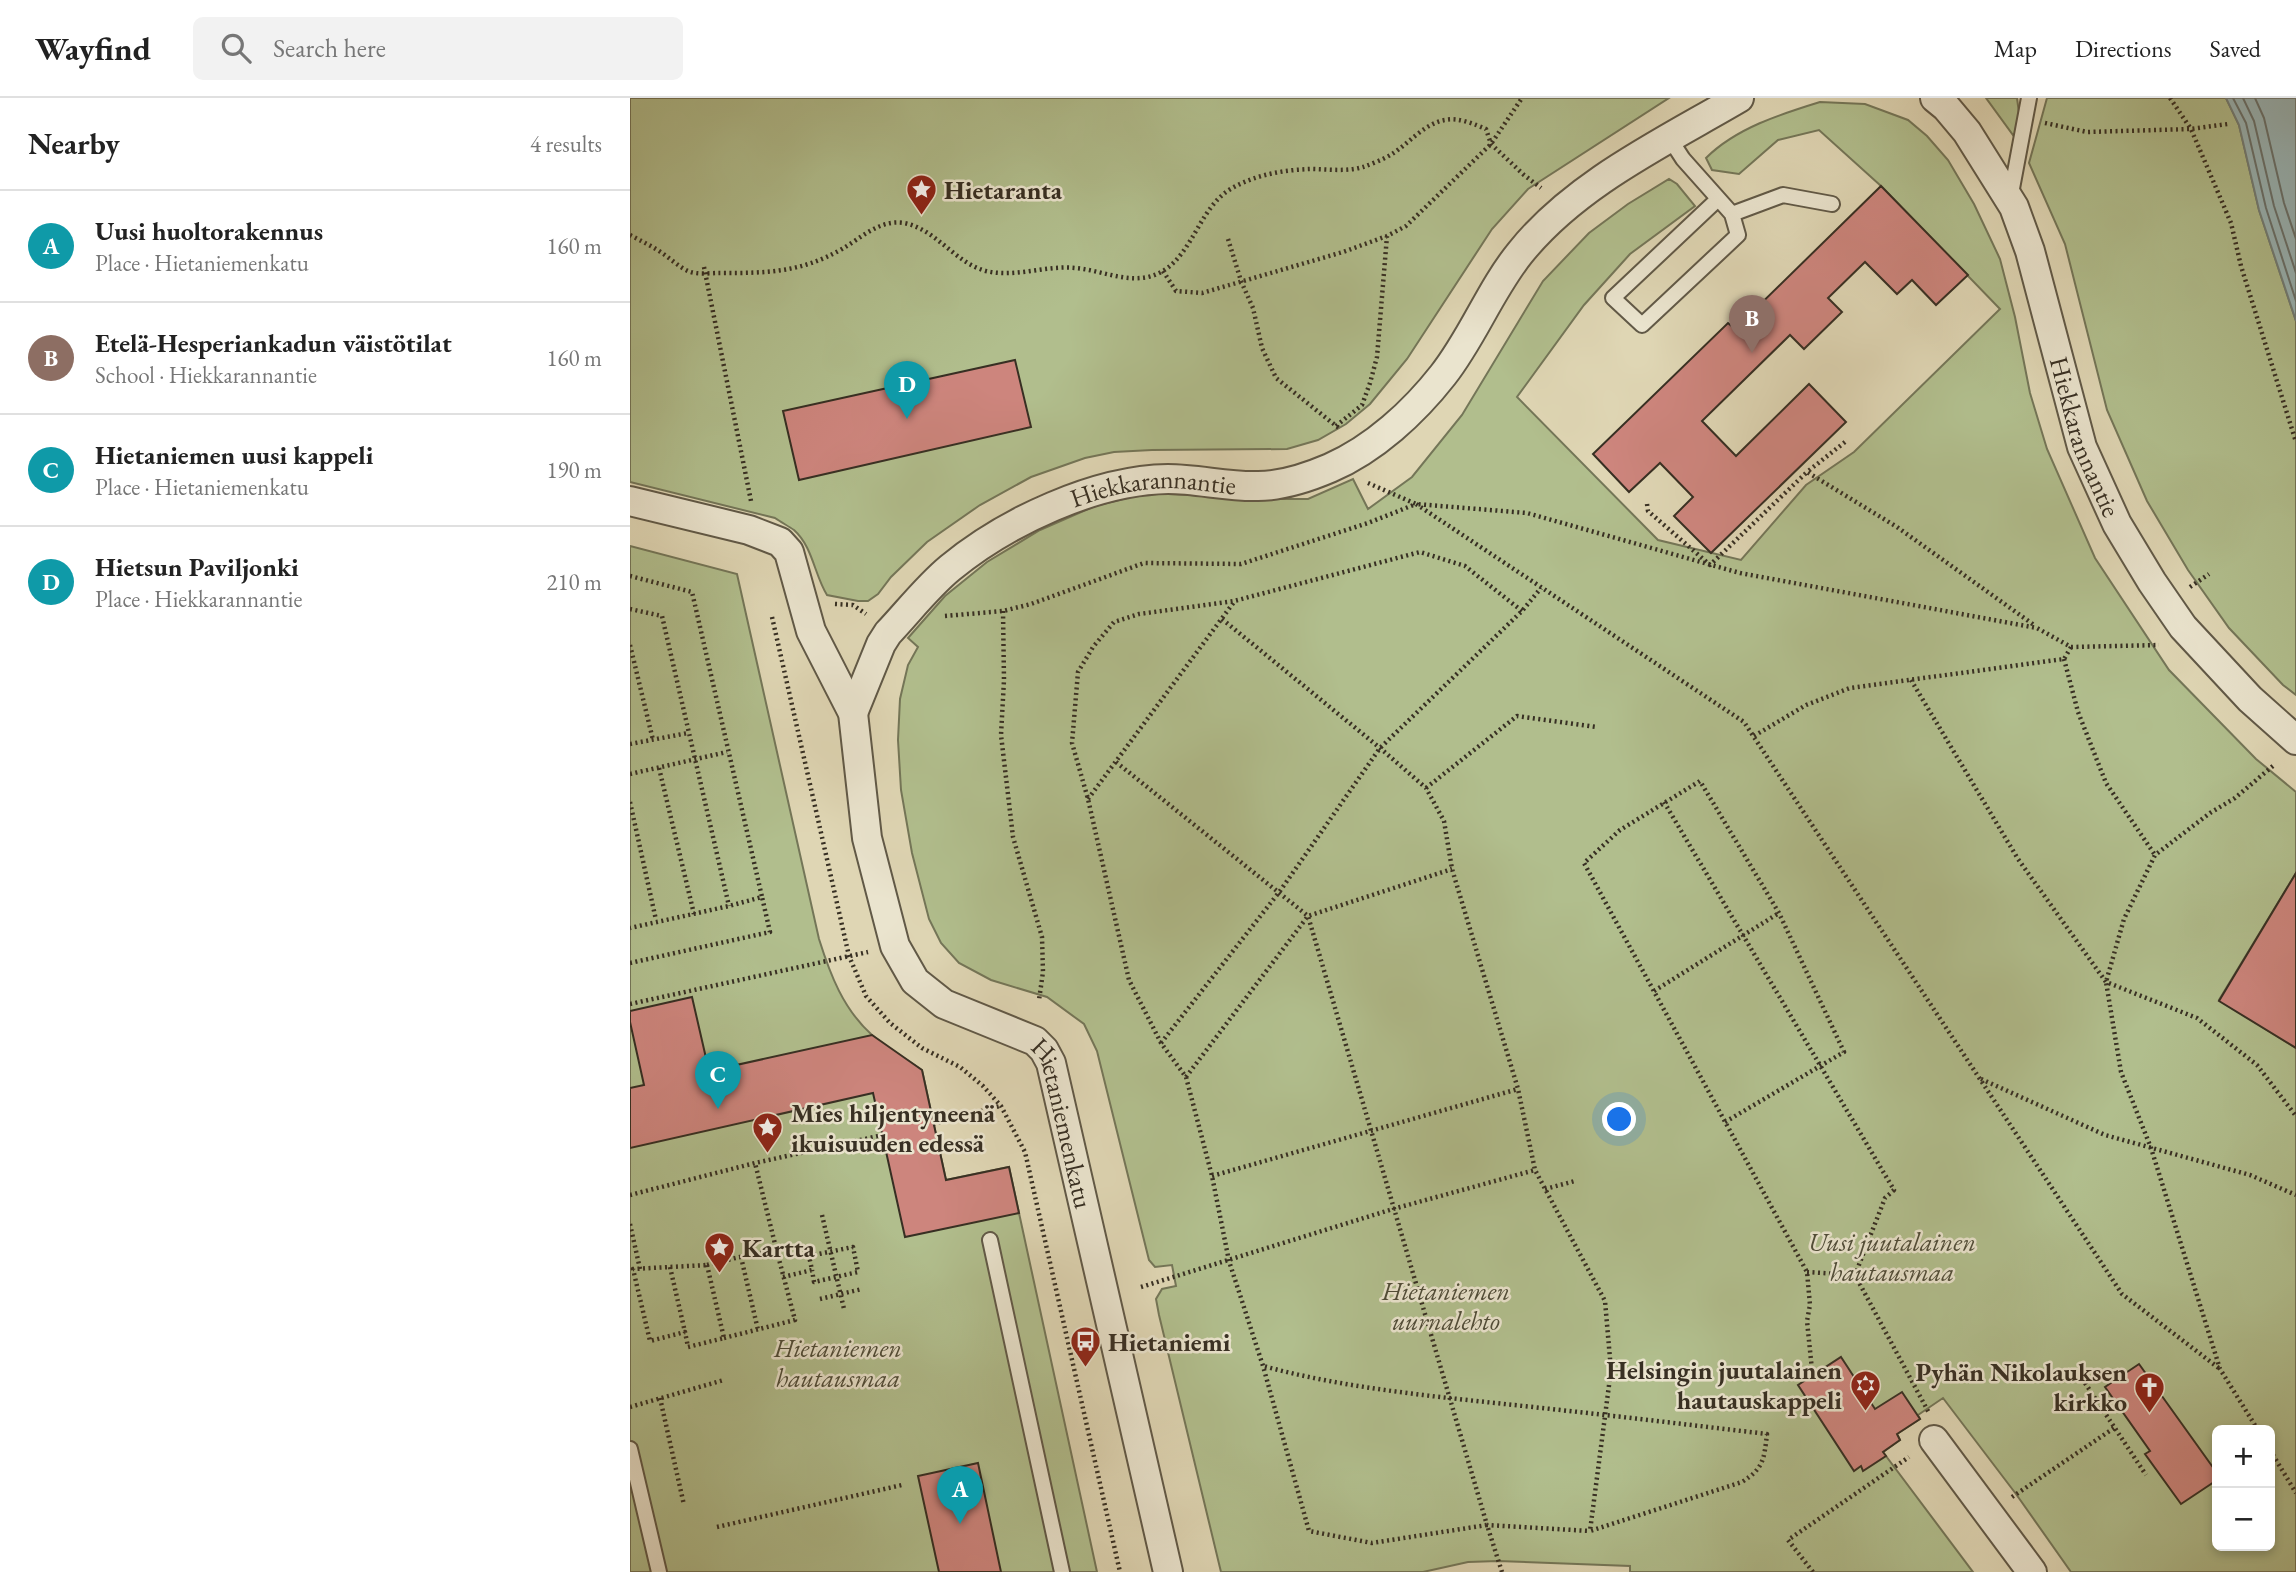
<!DOCTYPE html>
<html lang="en">
<head>
<meta charset="utf-8">
<style>
  :root { --surface:#fff; --page:#f2f2f2; --text:#222; --muted:#767676; --line:#e0e0e0; --accent:#d93025 }
  body { margin:0; font-family:"EB Garamond",serif; background:var(--page); color:var(--text) }
  .controls { position:absolute; right:21px; bottom:21px; display:grid; overflow:hidden; border-radius:10px; box-shadow:0 4px 10px #0003 }
  .controls button { width:63px; height:63px; display:grid; place-items:center; padding:0; border:0; border-bottom:2px solid var(--line); background:var(--surface); color:var(--text); font:35px sans-serif }
  .you { position:absolute; left:990px; top:1022px; width:24px; height:24px; margin:-18px; border:5px solid #fff; border-radius:50%; background:#1a73e8; box-shadow:0 0 0 10px #1a73e833 }
  .badge { display:grid; place-items:center; width:46px; height:46px; border-radius:50%; background:var(--accent); color:#fff; font-size:23px; font-weight:700 }
  .pin { position:absolute; translate:-50% -58px; filter:drop-shadow(0 2px 4px #0008) }
  .pin::after { content:''; position:absolute; top:37px; width:24px; height:21px; background:inherit; clip-path:polygon(0 0,100% 0,50% 100%) }
  .list { margin:0; padding:0; list-style:none }
  h2 { display:flex; justify-content:space-between; align-items:center; height:91px; margin:0; padding:0 28px; font-size:30px }
  h2 small { font-size:23px; font-weight:400; color:var(--muted) }
  .list li { display:grid; grid-template-columns:46px 1fr auto; gap:21px; align-items:center; box-sizing:border-box; height:112px; padding:0 28px; border-top:2px solid var(--line) }
  .list b { display:block; font-size:26px; white-space:nowrap }
  .list p { margin:0; font-size:23px; white-space:nowrap; color:var(--muted) }
  .list em { font-size:23px; font-style:normal; color:var(--muted) }
  .icon { flex:none; width:38px; height:38px; fill:none; stroke:currentColor; stroke-width:2; stroke-linecap:round; stroke-linejoin:round }
  .map { position:relative; flex:none; width:1666px; height:1474px; overflow:hidden }
  header { display:flex; align-items:center; gap:42px; box-sizing:border-box; height:98px; padding:0 35px; background:var(--surface); border-bottom:2px solid var(--line) }
  header strong { font-size:33px }
  nav { display:flex; gap:38px; margin-inline-start:auto; font-size:24px }
  .search { width:490px; height:63px; background:var(--page); display:flex; align-items:center; gap:18px; box-sizing:border-box; padding:0 24px; border-radius:10px; color:var(--muted); font-size:26px }
  main { display:flex }
  aside { flex:1; background:var(--surface) }
  .map>svg:first-child { display:block }
</style>
</head>
<body>
<header>
<strong>Wayfind</strong>
<div class="search"><svg class="icon" aria-label="search" viewBox="0 0 24 24"><circle cx="10" cy="10" r="6"/><path d="M15 15l6 6"/></svg>Search here</div>
<nav><a>Map</a><a>Directions</a><a>Saved</a></nav>
</header>
<main>
<aside>
<h2>Nearby<small>4 results</small></h2>
<ul class="list">
<li><span class="badge" style="background:#0f9aa8">A</span><div><b>Uusi huoltorakennus</b><p>Place · Hietaniemenkatu</p></div><em>160 m</em></li>
<li><span class="badge" style="background:#8d6e63">B</span><div><b>Etelä-Hesperiankadun väistötilat</b><p>School · Hiekkarannantie</p></div><em>160 m</em></li>
<li><span class="badge" style="background:#0f9aa8">C</span><div><b>Hietaniemen uusi kappeli</b><p>Place · Hietaniemenkatu</p></div><em>190 m</em></li>
<li><span class="badge" style="background:#0f9aa8">D</span><div><b>Hietsun Paviljonki</b><p>Place · Hiekkarannantie</p></div><em>210 m</em></li>
</ul>
</aside>
<div class="map">
<svg width="1666" height="1474" viewBox="0 0 1666 1474">
  <rect width="100%" height="100%" fill="#dfd6b4"/>
  <filter id="stains"><feTurbulence type="fractalNoise" baseFrequency=".00286" numOctaves="4"/><feColorMatrix values="0 0 0 0 .2 0 0 0 0 .09 0 0 0 0 .02 0 0 0 .5 -.17"/></filter>
  <radialGradient id="worn" r=".72"><stop offset=".6" stop-color="#630" stop-opacity="0"/><stop offset="1" stop-color="#630" stop-opacity=".3"/></radialGradient>
  <!-- green -->
  <path fill="#b1be8d" stroke="#747658" stroke-width="2" fill-rule="evenodd" d="M0 0H1039L898 91 862 131 777 261 740 306 716 326 688 342 657 351 522 352 484 354 455 360 401 379 350 407 297 444 261 479 248 496 238 503H228L197 497C184 476 183 449 164 432 158 428 151 424 145 420L0 384Z
    M1356 0H1387L1389 15 1387 34 1383 37Z
    M1417 0H1596L1609 27 1629 112 1666 223V597L1653 587 1599 530 1558 472 1517 403 1477 312 1435 146 1399 65Z
    M1190 4 1235 6 1278 22 1297 38 1318 62 1344 106 1370 161 1385 219 1400 295 1417 351 1465 460 1539 572 1626 661 1666 694V775L1589 902 1666 950V1474H1441L1386 1396 1313 1300 1288 1317 1290 1321 1267 1336 1270 1342 1253 1354 1343 1474H1000V1468L868 1463 838 1464 793 1474H591L529 1217 526 1201 532 1191 546 1188 542 1167 525 1169 519 1162 467 953 454 926 417 899 361 882 329 865 311 845 299 821 282 755 271 692 268 642 270 601 278 567 288 549 278 540 315 498 357 464 410 432 465 408 517 395 645 401H678L723 381 738 411 782 379 832 317 913 183 959 135 998 106 1039 81 1047 86 1065 108 1000 156 954 207 887 299 1028 442 1111 462 1176 387 1224 354 1370 211 1251 88 1189 32 1148 42 1109 76 1082 72 1076 60C1106 30 1151 16 1190 4ZM1587 1332H1640V1448H1587Z
    M0 448 107 476 189 841C200 876 213 911 242 937 257 950 275 960 292 972L316 1082 379 1069 467 1474H0Z"/>
  <!-- water -->
  <path fill="#99b6b8" stroke="#72807c" stroke-width="2" d="M1596 0H1666V223L1629 112 1609 27Z"/>
  <g fill="none" stroke-linecap="round" stroke-linejoin="round">
    <!-- shore -->
    <path stroke="#68726e" stroke-width="2" d="M1603 0 1616 25 1636 110 1666 203
      M1613 0 1624 23 1644 108 1666 175
      M1625 0 1634 20 1654 105 1666 141"/>
  </g>
  <!-- building -->
  <path fill="#cd857d" stroke="#372f23" stroke-width="2" d="M1251 88 1338 177 1306 207 1282 182 1267 196 1235 164 1198 200 1212 214 1174 251 1160 237 1072 323 1106 358 1179 286 1216 324 1081 455 1044 418 1063 399 1030 365 999 394 963 356 1098 225 1105 231Z
    M385 262 401 329 169 382 153 313Z
    M1666 775V950L1589 903Z
    M62 899 79 973 242 937 292 972 316 1082 379 1069 389 1115 275 1139 243 995 0 1050V990L14 987 0 924V913Z
    M1211 1259 1245 1311 1272 1294 1290 1321 1267 1336 1270 1342 1253 1354 1256 1358 1233 1373 1231 1368 1224 1373 1168 1287Z
    M1509 1266 1587 1375V1382L1551 1406 1515 1356 1520 1353 1475 1289Z
    M348 1365 371 1474H309L288 1378Z"/>
  <g fill="none" stroke-linecap="round" stroke-linejoin="round">
    <defs>
      <path id="service" d="M1040 41 1053 61 1102 116 1108 137 1012 227 983 200 1088 101
        M1380 101 1399 0
        M1102 116 1153 97 1202 106
        M360 1142 432 1474
        M0 1351 29 1474"/>
      <g id="minor">
        <path id="s1" d="M1305 0 1316 9 1337 34 1384 109 1400 153 1452 349 1487 426 1522 484 1553 529 1620 601 1666 642"/>
        <path id="s2" d="M0 403 119 432 150 444 159 454 181 533 223 615 237 740 265 848 285 883 314 906 405 943 414 952 421 965 538 1474"/>
        <path id="s3" d="M223 615 251 546 258 535C278 514 297 489 320 470 376 424 465 382 538 381 568 381 598 389 628 388 651 388 679 379 700 370 744 351 784 314 813 277 843 239 860 192 890 155 945 86 1034 44 1109 0"/>
        <path d="M1304 1342 1402 1474"/>
      </g>
    </defs>
    <!-- service casing -->
    <use href="#service" stroke="#615947" stroke-width="18"/>
    <!-- minor casing -->
    <use href="#minor" stroke="#615947" stroke-width="32"/>
    <!-- path -->
    <path stroke="#372f23" stroke-width="4.5" stroke-dasharray="2 3.5" stroke-linecap="butt" d="M1540 0 1561 31 1601 125 1611 168 1666 344
      M1415 25 1457 34 1561 31 1598 26
      M0 137C11 143 22 148 32 155 41 161 49 169 58 173 67 177 80 175 90 175 136 175 170 175 212 151 231 140 250 121 274 125 306 131 325 165 356 173 385 180 416 167 445 170 470 172 493 184 518 179 561 169 565 114 599 92 623 77 653 72 680 71 698 71 716 74 733 69 742 66 754 61 762 56 778 46 795 25 815 22 828 19 844 26 856 31L861 46 894 77 911 90
      M598 141 611 183 623 210 632 250 646 280 710 331
      M74 169 121 403
      M533 173 546 193 572 195 713 154 757 138 776 128 861 46 892 0
      M706 328 732 307 740 285 747 259 757 138
      M1215 344 1177 374 1267 429 1404 527
      M738 385 786 406 897 415 1110 475 1407 530 1441 549 1529 547
      M1017 406 1018 413 1080 467 1177 374
      M0 478 62 494 132 799 99 808 0 830
      M1560 489 1579 476
      M205 506 223 507 236 516
      M0 511 32 518 99 808
      M373 513 374 582 371 637 383 739 412 839 413 874 409 902
      M315 518 373 513 401 506 514 465 611 466 738 425 786 406 1114 624 1492 1196 1590 1271
      M142 519 219 858 236 898 260 925 292 950 330 969 353 988 371 1008 395 1054 490 1474
      M592 521 750 650 796 690 814 723 822 771 888 991 905 1072 975 1203 981 1272 960 1433 1112 1384C1134 1370 1134 1361 1137 1336 1053 1326 969 1316 884 1307 800 1298 714 1290 633 1268
      M0 547 23 642
      M1434 561 1448 614 1476 685 1525 757
      M1281 582 1388 761 1476 884 1567 920 1627 967 1666 1018
      M1124 638 1176 607 1220 590 1434 561 1441 549
      M0 646 58 635
      M486 664 678 818 857 1427 960 1433
      M29 670 64 816
      M0 676 97 654
      M796 690 887 618 966 629
      M458 701 604 504
      M0 704 26 822
      M1034 704 1264 1092 1255 1100 1225 1177 1299 1315
      M0 865 140 834 132 799
      M1024 893 1149 815
      M0 906 238 854
      M531 945 650 793 750 650 892 513 911 490
      M556 979 678 818 822 771
      M1351 981 1475 1037 1620 1077 1666 1097
      M1095 1024 1214 954 1149 815 1070 683 990 732 954 765 1177 1174 1180 1207 1177 1223 1182 1272
      M303 1026 370 1008
      M582 1078 888 991
      M915 1091 945 1083
      M0 1097 125 1065 253 1037
      M192 1117 214 1211
      M0 1126 10 1171
      M111 1159 128 1232
      M77 1167 94 1240 58 1249 55 1234 20 1243 3 1171Z
      M77 1167 146 1150 125 1065
      M40 1169 55 1234
      M1177 1174 1225 1177
      M153 1179 182 1172 179 1158 223 1149 228 1174 184 1184 182 1172
      M511 1189 763 1111 905 1072
      M190 1201 232 1191
      M94 1240 165 1222 146 1150
      M1455 1285 1516 1377
      M30 1300 54 1407
      M0 1309 94 1282
      M1628 1332 1590 1271 1521 1050 1491 974 1476 884 1494 821 1525 757 1580 715 1605 700 1644 667
      M1640 1352 1666 1395
      M1382 1399 1484 1330
      M87 1429 272 1387
      M872 1474 857 1427 742 1445 679 1433 633 1268 599 1163 582 1078 556 979 531 945 499 882 458 701 442 645 448 574 463 549 484 524 509 516 604 503 790 454 835 468 892 513
      M1183 1474 1158 1442 1279 1359"/>
    <!-- service -->
    <use href="#service" stroke="#eae4ce" stroke-width="14"/>
    <!-- minor -->
    <use href="#minor" stroke="#eae4ce" stroke-width="28"/>
  </g>
  <!-- icons -->
  <defs>
    <symbol id="sight-pin" viewBox="-11 -11 22 30"><path d="M0 17L-7.5 6A9.5 9.5 0 1 1 7.5 6Z" fill="#8f2418" stroke="#eae4ce"/><path d="M0-6L1.8-2.2L6-1.7L2.9 1.2L3.7 5.4L0 3.3L-3.7 5.4L-2.9 1.2L-6-1.7L-1.8-2.2Z" fill="#fff"/></symbol>
    <symbol id="bus-pin" viewBox="-11 -11 22 30"><path d="M0 17L-7.5 6A9.5 9.5 0 1 1 7.5 6Z" fill="#8f2418" stroke="#eae4ce"/><path d="M-5-6H5V4H4V6H2V4H-2V6H-4V4H-5ZM-3.5-4V0h7V-4ZM-3.5 1.2v1.5H-2V1.2ZM2 1.2v1.5H3.5V1.2Z" fill="#fff"/></symbol>
    <symbol id="synagogue-pin" viewBox="-11 -11 22 30"><path d="M0 17L-7.5 6A9.5 9.5 0 1 1 7.5 6Z" fill="#8f2418" stroke="#eae4ce"/><path d="M0-6.5L5.6 3.2H-5.6ZM0 6.5L5.6-3.2H-5.6Z" fill="#fff"/></symbol>
    <symbol id="church-pin" viewBox="-11 -11 22 30"><path d="M0 17L-7.5 6A9.5 9.5 0 1 1 7.5 6Z" fill="#8f2418" stroke="#eae4ce"/><path d="M-1.2-6h2.4v3.5h3.3v2.4h-3.3V6h-2.4V-.1h-3.3v-2.4h3.3Z" fill="#fff"/></symbol>
  </defs>
  <g fill-rule="evenodd">
    <use href="#sight-pin" x="274" y="74" width="35" height="47"/>
    <use href="#sight-pin" x="120" y="1012" width="35" height="47"/>
    <use href="#sight-pin" x="72" y="1132" width="35" height="47"/>
    <use href="#bus-pin" x="438" y="1226" width="35" height="47"/>
    <use href="#synagogue-pin" x="1218" y="1270" width="35" height="47"/>
    <use href="#church-pin" x="1502" y="1272" width="35" height="47"/>
  </g>
  <g text-anchor="middle" stroke-width="5" stroke-linejoin="round" paint-order="stroke">
    <!-- poi labels -->
    <g font-size="26" font-weight="bold" fill="#372f23" stroke="#eae4ce" text-anchor="start">
      <text x="314" y="101">Hietaranta</text>
      <text x="161" y="1024">Mies hiljentyneenä<tspan x="161" dy="30">ikuisuuden edessä</tspan></text>
      <text x="112" y="1159">Kartta</text>
      <text x="478" y="1253">Hietaniemi</text>
      <text x="1212" y="1281" text-anchor="end">Helsingin juutalainen<tspan x="1212" dy="30">hautauskappeli</tspan></text>
      <text x="1497" y="1283" text-anchor="end">Pyhän Nikolauksen<tspan x="1497" dy="30">kirkko</tspan></text>
    </g>
    <!-- street labels -->
    <g font-size="26" fill="#372f23" stroke="#eae4ce">
      <text dy="9" stroke="none"><textPath href="#s1" startOffset="376">Hiekkarannantie</textPath></text>
      <text dy="9" stroke="none"><textPath href="#s3" startOffset="401">Hiekkarannantie</textPath></text>
      <text dy="9" stroke="none"><textPath href="#s2" startOffset="845">Hietaniemenkatu</textPath></text>
    </g>
    <!-- park labels -->
    <g font-size="26" font-style="italic" fill="#4f4c38" stroke="#eae4ce">
      <text x="1262" y="1153">Uusi juutalainen<tspan x="1262" dy="30">hautausmaa</tspan></text>
      <text x="816" y="1202">Hietaniemen<tspan x="816" dy="30">uurnalehto</tspan></text>
      <text x="208" y="1259">Hietaniemen<tspan x="208" dy="30">hautausmaa</tspan></text>
    </g>
  </g>
  <rect width="100%" height="100%" filter="url(#stains)"/>
  <rect width="100%" height="100%" fill="url(#worn)"/>
</svg>
<div class="controls">
<button>+</button>
<button>−</button>
</div>
<div class="you"></div>
<div class="pin badge" style="left:330px;top:1426px;background:#0f9aa8">A</div>
<div class="pin badge" style="left:1122px;top:255px;background:#8d6e63">B</div>
<div class="pin badge" style="left:88px;top:1011px;background:#0f9aa8">C</div>
<div class="pin badge" style="left:277px;top:321px;background:#0f9aa8">D</div>
</div>
</main>
</body>
</html>
